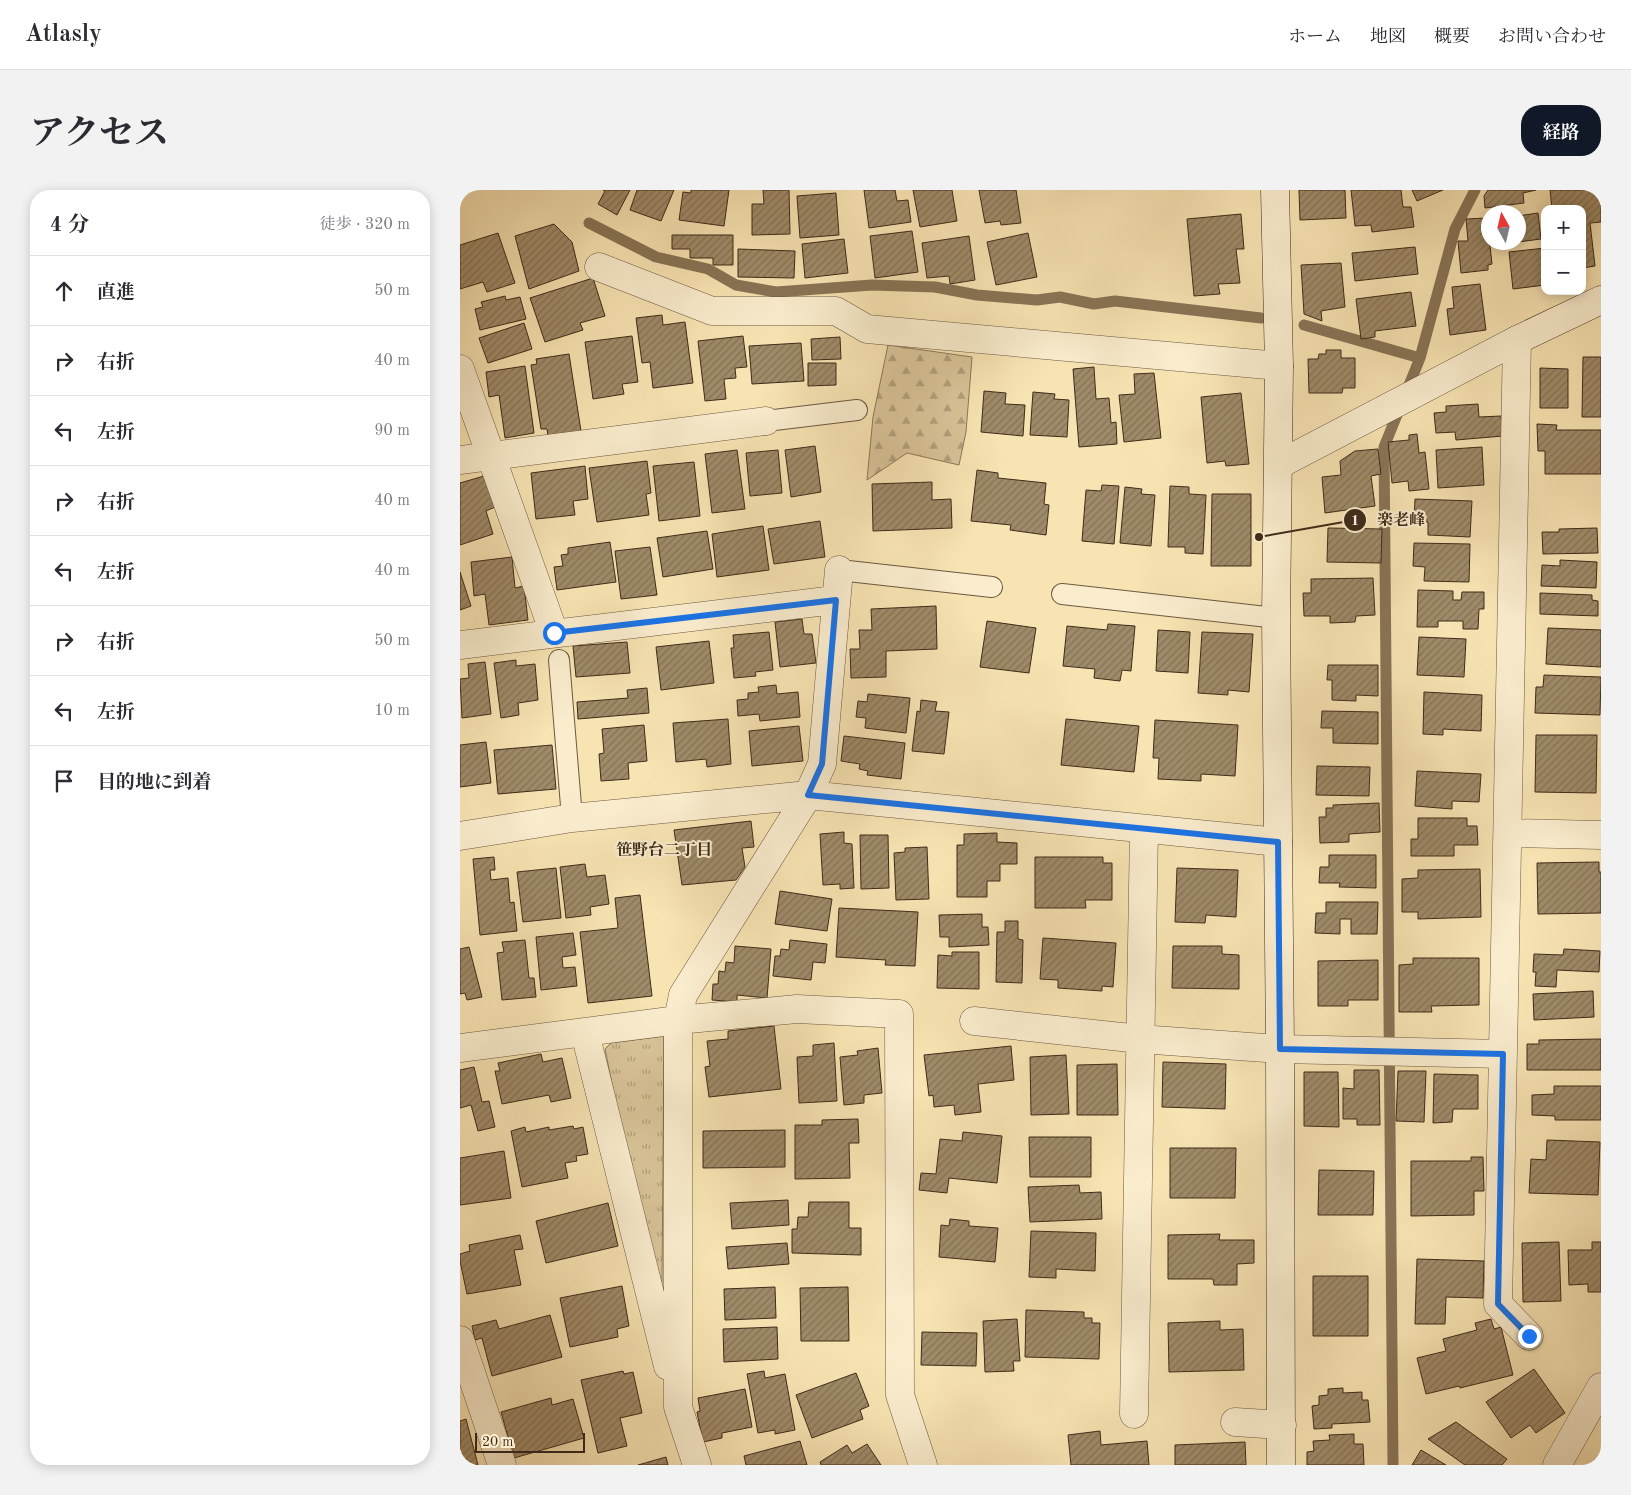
<!DOCTYPE html>
<html lang="ja">
<head>
<meta charset="utf-8">
<style>
  :root { --surface:#fff; --page:#f2f2f3; --text:#2b2b33; --muted:#7c7c81; --line:#e1e1e2; --accent:#111827 }
  body { margin:0; font-family:"Old Standard TT","Noto Serif JP",serif; background:var(--page); color:var(--text) }
  .controls { position:absolute; right:15px; top:15px; display:grid; overflow:hidden; border-radius:10px; box-shadow:0 2px 12px #0003 }
  .controls button { width:45px; height:45px; display:grid; place-items:center; padding:0; border:0; border-bottom:1px solid var(--line); background:var(--surface); color:var(--text); font:25px sans-serif }
  .compass { position:absolute; left:1021px; top:15px; width:45px; height:45px; border-radius:50%; background:var(--surface); box-shadow:0 2px 12px #0003; rotate:352deg }
  .scale { position:absolute; left:15px; bottom:12px; width:110px; box-sizing:border-box; padding-left:5px; border:2px solid #3f2a19; border-top:0; font-size:14px; line-height:18px; white-space:nowrap; color:#3f2a19; -webkit-text-stroke:4px #faedce; paint-order:stroke }
  .stop { position:absolute; width:15px; height:15px; margin:-11px; border:4px solid #1a73e8; border-radius:50%; background:#fff }
  .stop.end { background:#1a73e8; border-color:#fff; box-shadow:0 1px 5px #0008 }
  .list { margin:0; padding:0; list-style:none }
  h2 { display:flex; justify-content:space-between; align-items:center; height:65px; margin:0; padding:0 20px; font-size:21px }
  h2 small { font-size:16px; font-weight:400; color:var(--muted) }
  .list li { display:grid; grid-template-columns:32px 1fr auto; gap:15px; align-items:center; box-sizing:border-box; height:70px; padding:0 20px; border-top:1px solid var(--line) }
  .list b { display:block; font-size:19px; white-space:nowrap }
  .list em { font-size:16px; font-style:normal; color:var(--muted) }
  .icon { flex:none; width:28px; height:28px; fill:none; stroke:currentColor; stroke-width:2; stroke-linecap:round; stroke-linejoin:round }
  .map { position:relative; flex:none; width:1141px; height:1275px; overflow:hidden; border-radius:20px }
  header { display:flex; align-items:center; gap:30px; box-sizing:border-box; height:70px; padding:0 25px; background:var(--surface); border-bottom:1px solid var(--line) }
  header strong { font-size:24px }
  nav { display:flex; gap:28px; margin-inline-start:auto; font-size:18px }
  .intro { display:flex; align-items:center; justify-content:space-between; box-sizing:border-box; height:120px; padding:0 30px }
  h1 { margin:0; font-size:35px }
  .button { padding:12px 22px; border-radius:20px; background:var(--accent); color:#fff; font-size:18px; font-weight:700 }
  main { display:flex; gap:30px; padding:0 30px }
  aside { flex:1; background:var(--surface); border-radius:20px; box-shadow:0 2px 12px #0003 }
  .map>svg:first-child { display:block }
</style>
</head>
<body>
<header>
<strong>Atlasly</strong>
<nav><a>ホーム</a><a>地図</a><a>概要</a><a>お問い合わせ</a></nav>
</header>
<div class="intro"><h1>アクセス</h1><a class="button">経路</a></div>
<main>
<aside>
<h2>4 分<small>徒歩 · 320 m</small></h2>
<ul class="list">
<li><svg class="icon" aria-label="ahead" viewBox="0 0 24 24"><path d="M12 20V5M6 11l6-6 6 6"/></svg><div><b>直進</b></div><em>50 m</em></li>
<li><svg class="icon" aria-label="right" viewBox="0 0 24 24"><path d="M7 20v-9h11M14 6l5 5-5 5"/></svg><div><b>右折</b></div><em>40 m</em></li>
<li><svg class="icon" aria-label="left" viewBox="0 0 24 24"><path d="M17 20v-9H6M10 6l-5 5 5 5"/></svg><div><b>左折</b></div><em>90 m</em></li>
<li><svg class="icon" aria-label="right" viewBox="0 0 24 24"><path d="M7 20v-9h11M14 6l5 5-5 5"/></svg><div><b>右折</b></div><em>40 m</em></li>
<li><svg class="icon" aria-label="left" viewBox="0 0 24 24"><path d="M17 20v-9H6M10 6l-5 5 5 5"/></svg><div><b>左折</b></div><em>40 m</em></li>
<li><svg class="icon" aria-label="right" viewBox="0 0 24 24"><path d="M7 20v-9h11M14 6l5 5-5 5"/></svg><div><b>右折</b></div><em>50 m</em></li>
<li><svg class="icon" aria-label="left" viewBox="0 0 24 24"><path d="M17 20v-9H6M10 6l-5 5 5 5"/></svg><div><b>左折</b></div><em>10 m</em></li>
<li><svg class="icon" aria-label="arrive" viewBox="0 0 24 24"><path d="M6 21V4h12l-3 4 3 4H6"/></svg><div><b>目的地に到着</b></div></li>
</ul>
</aside>
<div class="map">
<svg width="1141" height="1275" viewBox="0 0 1141 1275">
  <defs>
    <pattern id="forest-firs" width="22" height="20" patternUnits="userSpaceOnUse" patternTransform="scale(1.25)"><rect width="22" height="20" fill="#d9c499"/><path d="M5 1l3.5 6h-7zM16 11l3.5 6h-7z" fill="#b19f7c"/></pattern>
    <pattern id="park-tufts" width="24" height="20" patternUnits="userSpaceOnUse" patternTransform="scale(1.25)"><rect width="24" height="20" fill="#d9c499"/><path d="M3 7l-1-3M5 7V3M7 7l1-3M15 17l-1-3M17 17v-4M19 17l1-3" fill="none" stroke="#b19f7c"/></pattern>
    <pattern id="building-hatch" width="6" height="6" patternUnits="userSpaceOnUse" patternTransform="scale(1.25)"><rect width="6" height="6" fill="#9f8b69"/><path d="M-1 1l2-2M0 6l6-6M5 7l2-2" fill="none" stroke="#837256"/></pattern>
  </defs>
  <rect width="100%" height="100%" fill="#f8e4b3"/>
  <filter id="stains"><feTurbulence type="fractalNoise" baseFrequency=".004" numOctaves="4"/><feColorMatrix values="0 0 0 0 .2 0 0 0 0 .09 0 0 0 0 .02 0 0 0 .5 -.17"/></filter>
  <radialGradient id="worn" r=".72"><stop offset=".6" stop-color="#630" stop-opacity="0"/><stop offset="1" stop-color="#630" stop-opacity=".3"/></radialGradient>
  <!-- forest -->
  <path fill="url(#forest-firs)" stroke="#8c7759" d="M428 155 512 167 506 242 499 275 447 263 407 290 413 227Z"/>
  <!-- park -->
  <path fill="url(#park-tufts)" stroke="#8c7759" d="M204 846 202 1093 193 1095 145 859 151 853Z"/>
  <g fill="none" stroke-linecap="round" stroke-linejoin="round">
    <!-- stream -->
    <path stroke="#887456" stroke-width="11" d="M129 33 196 67 248 79 276 95 316 102 412 95 475 97 517 105 577 110 600 107 634 114 655 111 801 128
      M844 135 960 168
      M933 1275 924 257 960 168 995 39 1015 0"/>
  </g>
  <!-- building -->
  <path fill="url(#building-hatch)" stroke="#3f2a19" d="M143 0H170L157 25 138 14 145 1Z
    M177 0H214L201 31 170 20Z
    M231 0H269L264 36 219 30 223 2 231 3Z
    M303 0H329L330 44 292 45V14H304Z
    M404 0H435L437 11 448 10 451 32 409 38Z
    M453 0H492L497 31 460 37Z
    M519 0H556L561 33 541 35 540 31 525 33Z
    M839 0H885L886 28 840 30Z
    M891 0H941L943 17H951L954 37 912 42 911 35 895 36Z
    M952 0H983L957 11Z
    M1028 0H1076L1063 3 1064 13 1025 18 1024 6Z
    M1090 0H1141V32L1130 33 1135 76 1122 78V19H1092Z
    M376 3 379 45 340 48 337 6Z
    M1078 23 1081 49 1058 52V26Z
    M781 24 784 59H776L780 93 758 94 760 104 734 106 727 29Z
    M1027 28 1032 74 1028 75V80L1001 83 998 51H1008L1006 29Z
    M94 34 112 52 119 81 69 99 55 46Z
    M452 41 458 82 415 88 410 46Z
    M38 43 55 93 27 102 23 92 0 99V55Z
    M568 43 577 87 536 95 527 52Z
    M212 45H273V75H253V68H230V59H212Z
    M509 46 515 90 490 94 489 86 467 88 462 53Z
    M384 49 388 83 345 88 342 54Z
    M955 57 958 84 895 91 892 63Z
    M1085 58V95L1053 99 1049 62Z
    M278 59 335 61 334 88 278 87Z
    M881 73 885 117 861 121 862 131 844 124 841 75Z
    M133 88 145 126 120 133 123 140 85 152 70 108Z
    M1020 94 1026 140 990 145 987 119 994 118 992 97Z
    M951 102 956 136 915 141V147L901 149 896 109Z
    M45 106 46 110 60 107 66 129 20 140 15 119 23 117 21 112Z
    M202 125 203 135 225 132 233 193 193 198 190 172 182 173 176 128Z
    M64 133 72 159 28 173 19 148Z
    M172 146 178 192 162 194 164 204 133 209 125 152Z
    M283 146 287 177 275 178 276 188 264 189 266 209 245 211 238 151Z
    M380 147 381 169 352 170 351 149Z
    M341 153 344 191 292 194 289 156Z
    M866 160H881V168H895V198H883L882 203H849L848 169H858L859 164H866Z
    M109 164 121 241 88 246 87 239H81L71 175 77 174 76 169Z
    M1123 167H1141V227H1122Z
    M348 173H376V195L348 196Z
    M65 176 74 243 45 248 39 205 29 207 26 182Z
    M634 177 636 209 649 208 651 233 656 232 657 254 619 257 613 179Z
    M1080 178 1108 179V218H1080Z
    M694 183 701 248 664 252 659 205 675 204 674 184Z
    M524 201 546 203 545 214 565 215 563 246 521 242Z
    M573 202 595 204 594 209 609 210 607 247 570 245Z
    M781 203 789 274 766 276 765 271 747 273 741 207Z
    M1018 214 1019 227 1041 226 1043 246 996 250 995 242 976 243 974 223 986 222V216Z
    M1077 234 1097 235 1096 240H1141V284H1085V261H1078Z
    M957 244 959 263 965 262 969 299 949 301 948 291 932 293 928 252 949 250V245Z
    M355 256 361 302 331 307 325 260Z
    M1022 257 1024 295 978 298 976 260Z
    M918 259 921 284 911 286 915 316 865 323 862 287 881 285 880 271 895 261Z
    M277 260 285 319 252 323 245 264Z
    M318 260 322 303 290 306 286 263Z
    M187 271 191 303 186 304 189 325 137 332 129 278Z
    M234 272 240 326 199 331 193 276Z
    M125 276 128 309 113 311 115 325 76 329 71 283Z
    M517 280 538 283V288L586 293 584 314 589 315 586 345 550 340 551 335 511 331Z
    M24 286 35 317 26 321 33 344 0 355V293Z
    M472 292V310L491 309 492 338 413 341 412 294Z
    M642 295 659 296 654 354 622 351 626 300 641 301Z
    M710 296 729 297V304L746 305 743 364 725 363V357H708Z
    M665 297 682 299 681 304 695 305 691 356 660 353Z
    M752 304H791V376H751Z
    M955 309 1012 311 1010 347 968 345V332L954 331Z
    M360 331 365 367 314 374 308 339Z
    M303 336 309 380 257 387 252 344Z
    M868 338 922 339 921 373 867 372Z
    M1137 338 1138 363 1083 364 1082 342H1099V339Z
    M247 341 253 379 203 387 197 348Z
    M150 352 156 392 97 400 94 377 103 376 101 365 108 364V358Z
    M954 353 1010 354 1009 392 964 391 965 377 953 376Z
    M190 357 197 405 161 409 155 361Z
    M52 367 55 398 64 396 68 430 29 435 25 404 14 406 11 372Z
    M1100 370 1137 372 1136 398 1081 396 1082 375 1100 376Z
    M0 382 11 416 0 420Z
    M913 388 915 425 896 426 895 432 870 433V426H844L843 403H851V389Z
    M958 400 993 401V410H1001L1002 402H1024V419H1019L1018 439H1003V431H978V437H957Z
    M1080 403 1132 405V410L1138 411V426L1080 424Z
    M476 416 477 459 426 461V487L391 488 390 459H400L399 440H412L411 419Z
    M342 429 344 444H352L356 473 320 477 315 432Z
    M527 431 576 438 569 483 520 477Z
    M648 434 675 436 671 481 662 480 660 491 634 488 635 479 603 476 607 436 647 440Z
    M1088 438 1141 440V477L1086 474Z
    M698 440 730 442 728 483 696 481Z
    M309 442 313 480 295 482 296 486 274 488 271 458H274L273 445Z
    M742 442 793 444 789 502 768 500V505L738 503Z
    M959 447 1006 449 1004 487 957 485Z
    M249 451 254 493 201 500 196 457Z
    M167 452 170 483 116 487 113 456Z
    M56 470V476L75 474 78 510 58 513 59 525 41 528 34 473Z
    M25 472 31 524 2 528 0 489 9 488 8 474Z
    M868 475H918V506L896 505V511L872 510V490H867Z
    M1084 485 1141 487 1140 525 1075 523 1076 497H1083Z
    M316 495 317 504 338 502 340 527 300 531 299 524 278 526 277 510 288 509V503L299 502 298 497Z
    M187 498 189 523 118 529 117 512 168 508 167 500Z
    M964 502 1022 505 1021 541 983 539V545L963 544Z
    M408 504 450 508 446 543 405 538 406 528 396 527 398 511 407 512Z
    M461 510 477 512 475 521 489 522 484 564 452 561 457 521 460 522Z
    M862 521 918 522V554L873 553V538H861Z
    M268 529 271 574 247 577 246 569 216 572 213 533Z
    M606 529 679 536 674 582 601 575Z
    M695 530 778 535 775 586 741 584V591L698 589 699 568H693Z
    M184 535 187 571 168 573 169 589 141 591 139 564 144 563 142 539Z
    M339 536 343 571 292 576 289 541Z
    M1076 545H1137L1136 603 1075 602Z
    M384 546 445 553 441 589 407 585 408 581 399 579 400 574 381 571Z
    M26 552 31 593 0 597V555Z
    M92 555 96 599 38 604 34 560Z
    M857 576 910 577 909 606 856 605Z
    M957 581 1021 584 1019 612 992 611V619L955 616Z
    M919 613 920 642 889 644V652L860 653 859 627H866V618H873V615Z
    M958 628H1007V636H1017L1018 655H994V666H951V649H958Z
    M291 631 294 657 282 658 285 677 276 690 222 695 214 640Z
    M384 642V653L392 654 394 698 380 699V694L363 695 360 644Z
    M537 643V652L557 653V674H540V691H527V707H497V655H504V644Z
    M400 645H428L429 698 401 699Z
    M467 657 469 709 436 710 434 663 445 662V658Z
    M869 665H916V698L879 697 880 693H859L860 677H869Z
    M34 667 35 680H30L31 690 48 688 50 713 54 712 57 741 20 745 13 669Z
    M575 667H643V673H652V710H625L626 718H575Z
    M1139 672V682H1141V723L1078 724 1077 673Z
    M125 674 127 687 145 685 149 714 130 717 131 725 106 728 100 677Z
    M96 678 101 728 63 732 57 682Z
    M717 678 778 680 776 727 746 725 745 733 715 732Z
    M1020 679 1021 727 958 729V722H942V689L958 688V680Z
    M320 701 372 709 367 741 315 734Z
    M180 705 192 806 128 813 120 742 158 738 155 708Z
    M866 712H918L917 744H891V729H880V744L855 743 856 723H866Z
    M379 718 458 722 455 776 425 775 426 770 376 767Z
    M522 724V737H528L529 755 489 757V747H480L479 725Z
    M545 731H558V749L563 750 562 793 536 792 537 742H545Z
    M113 743 116 765 102 767 103 778 115 777 117 796 81 800 76 747Z
    M583 748 656 753 653 797 642 796V801L598 798V790L580 789Z
    M65 750 69 788H74L76 807 42 810 37 763 44 762 42 752Z
    M330 750 367 754 365 773 353 772 351 790 313 786 315 766H320L321 759 329 760Z
    M275 756 311 759 307 808 277 805V812L252 810 253 794H258L259 781 265 782 266 772 274 773Z
    M713 756H762V764L779 765V799L712 798Z
    M9 757 22 807 7 810 5 803 0 804V759Z
    M1104 759 1140 761 1139 782 1097 780 1096 797 1075 796 1076 782H1073L1074 764 1103 765Z
    M492 762H519V799L477 798 478 765 492 766Z
    M953 768H1019V815L971 816 972 822H939V775L953 774Z
    M918 770V810H888V816H858V771Z
    M1133 801 1134 827 1074 830 1073 804Z
    M314 836 321 899 249 907 245 877 250 876 247 851 268 849V841Z
    M1141 849V880H1067V854H1079V850Z
    M374 853 377 911 339 913 337 867 353 866V855Z
    M551 856 554 890 518 894 521 922 495 925 494 915 474 917 473 905 469 906 464 865Z
    M418 858 422 903 404 905V913L384 915 380 867 398 865 397 861Z
    M81 864 83 872 102 868 111 908 91 912 89 905 42 914 35 881H40L38 873Z
    M606 865 609 924 571 925 570 867Z
    M703 872 766 874 765 919 702 917Z
    M657 874 658 925H617V875Z
    M14 877 22 912 29 911 35 937 18 941 11 915 0 918V880Z
    M894 880H919L920 935H897V929H883V898L894 899Z
    M938 881H966L964 932 936 931Z
    M844 882H878L879 937 844 936Z
    M974 884 1018 885V919H993L992 932 973 933Z
    M1094 896H1141V930H1095V926L1072 925V905L1094 904Z
    M398 929 399 953H389L390 988 335 989V935H362V930Z
    M113 936 114 939 123 937 128 964 116 966 117 971 105 973 108 988 62 997 51 941 65 937 66 942 89 937V940Z
    M325 940V977L243 978V941Z
    M503 942 542 946 537 993 489 988 487 1003 459 1000 461 983 476 984 480 949 502 951Z
    M569 947H631V987H570Z
    M1087 950 1140 952 1138 1005 1069 1003 1071 969 1086 970Z
    M710 958H776L775 1008H710Z
    M44 961 51 1008 0 1015V968Z
    M1011 967H1023L1024 1001H1014V1025L951 1026V971H1011Z
    M859 980 914 981 913 1025H858Z
    M619 995 620 1003 641 1002 642 1029 570 1032 568 997Z
    M328 1010 329 1035 272 1039 270 1013Z
    M349 1012H389V1038H401V1065L332 1063V1039H337L338 1027H348Z
    M148 1013 158 1056 86 1073 76 1031Z
    M490 1029 509 1031V1036L538 1038 535 1072 479 1067 481 1035 489 1036Z
    M571 1041 636 1043 635 1081 596 1079V1088L569 1087Z
    M760 1044 759 1050H794V1073L777 1074V1095H754L753 1089H708V1045Z
    M60 1045 63 1059 54 1060 61 1095 7 1104 0 1071V1064L10 1061 9 1055Z
    M1099 1052 1101 1111 1063 1112 1062 1053Z
    M1132 1052H1141V1102H1128V1094L1109 1095 1108 1060H1132Z
    M327 1053 329 1074 268 1079 266 1057Z
    M957 1069 1024 1071 1023 1108 986 1107 985 1134H955Z
    M853 1086H908V1146H853Z
    M162 1096 169 1136 157 1139 158 1147 110 1157 100 1108Z
    M315 1097 316 1128 265 1130 264 1099Z
    M388 1097 389 1151H341L340 1098Z
    M566 1120 624 1122V1128H632V1133H640L639 1169 565 1167Z
    M90 1125 102 1167 32 1186 22 1148 15 1150 12 1136 36 1130 39 1139Z
    M557 1129 560 1171H553L554 1181 525 1182 523 1131Z
    M1031 1129 1034 1139 1041 1137 1053 1185 1000 1198 999 1196 966 1204 957 1168 986 1161 983 1149 1017 1140 1015 1133Z
    M760 1131V1140L783 1139 784 1180 709 1182 708 1133Z
    M317 1137 318 1169 264 1172 263 1139Z
    M462 1142 517 1143 516 1176 461 1175Z
    M1074 1179 1105 1223 1076 1243 1070 1235 1051 1248 1026 1212Z
    M163 1181 164 1184 173 1182 182 1223 160 1228 167 1256 138 1263 121 1190Z
    M304 1181 305 1188 325 1184 335 1240 315 1244V1240L298 1243 287 1184Z
    M396 1183 409 1216 400 1220 403 1229 352 1248 336 1205Z
    M883 1198V1203L902 1202V1210H908L910 1232 872 1234V1238L854 1239 852 1216 859 1215V1206L868 1205V1199Z
    M285 1199 292 1237 262 1243V1248L243 1252 237 1222 240 1221 238 1208Z
    M91 1208 92 1215 113 1209 124 1248 54 1268 41 1222Z
    M6 1229 18 1275H0V1231Z
    M996 1232 1047 1269 1042 1275H1005L968 1249Z
    M640 1241 641 1255 687 1251 689 1275H611L608 1245Z
    M894 1244V1254H903L904 1275H847V1262L854 1261 853 1251 870 1250 869 1245Z
    M340 1251 347 1275H286L284 1266Z
    M785 1252 786 1275H715V1255Z
    M407 1254 421 1275H361L360 1272 387 1255 392 1263Z
    M961 1260 986 1275H952Z
    M206 1267 208 1275H178Z"/>
  <g fill="none" stroke-linecap="round" stroke-linejoin="round">
    <defs>
      <path id="lane" d="M306 231 397 220
        M379 380 532 397
        M602 404 816 428
        M99 470 112 628"/>
      <path id="street" d="M139 77 252 121H376L407 139 819 176
        M1057 150 1038 1114 1069 1146
        M0 179 94 443
        M0 270 306 231
        M0 455 375 410
        M1048 643 1141 645
        M0 646 112 628 348 605 818 652
        M514 831 680 849 820 859 1043 864
        M125 843 208 1176
        M0 858 218 830 337 819 439 824 440 1205 463 1275
        M0 1150 42 1275
        M674 1224 684 639
        M775 1232 822 1235
        M237 1275 218 1217V830L223 805 348 605 362 574 379 380
        M1097 1275 1141 1197"/>
      <path id="secondary" d="M815 0 819 176 816 428 820 859 821 1275
        M818 275 1057 150 1141 110"/>
    </defs>
    <!-- lane casing -->
    <use href="#lane" stroke="#6d5840" stroke-width="22"/>
    <!-- street casing -->
    <use href="#street" stroke="#6d5840" stroke-width="29"/>
    <!-- secondary casing -->
    <use href="#secondary" stroke="#3f2a19" stroke-width="29"/>
    <!-- lane -->
    <use href="#lane" stroke="#faedce" stroke-width="20"/>
    <!-- street -->
    <use href="#street" stroke="#faedce" stroke-width="28"/>
    <!-- secondary -->
    <use href="#secondary" stroke="#faedce" stroke-width="28"/>
  </g>
  <g fill="none" stroke-linecap="round" stroke-linejoin="round">
    <!-- route -->
    <path stroke="#1a73e8" stroke-width="6" d="M94 443 376 410 362 574 348 605 818 652 820 859 1043 864 1038 1114 1069 1146"/>
  </g>
  <g text-anchor="middle" stroke-width="4" stroke-linejoin="round" paint-order="stroke">
    <!-- neighbourhood labels -->
    <g font-size="16" font-weight="bold" fill="#3f2a19" stroke="#faedce">
      <text x="204" y="665">笹野台二丁目</text>
    </g>
  </g>
  <!-- callouts -->
  <path fill="none" stroke="#3f2a19" stroke-width="2" d="M799 347L895 330"/>
  <g fill="#3f2a19" stroke="#faedce" stroke-width="2">
    <circle cx="799" cy="347" r="5"/>
    <circle cx="895" cy="330" r="12"/>
  </g>
  <g font-size="15" text-anchor="middle" font-weight="bold" fill="#fff">
    <text x="895" y="335">1</text>
  </g>
  <g font-size="16" text-anchor="middle" font-weight="bold" fill="#3f2a19" stroke="#faedce" stroke-width="4" stroke-linejoin="round" paint-order="stroke">
    <text x="941" y="335">楽老峰</text>
  </g>
  <rect width="100%" height="100%" filter="url(#stains)"/>
  <rect width="100%" height="100%" fill="url(#worn)"/>
</svg>
<div class="controls">
<button>+</button>
<button>−</button>
</div>
<svg class="compass" viewBox="-18 -18 36 36"><path d="M0-13l5 13h-10z" fill="#e53935"/><path d="M0 13l5-13h-10z" fill="#7c7c81"/></svg>
<div class="scale">20 m</div>
<div class="stop" style="left:94px;top:443px"></div>
<div class="stop end" style="left:1069px;top:1146px"></div>
</div>
</main>
</body>
</html>
